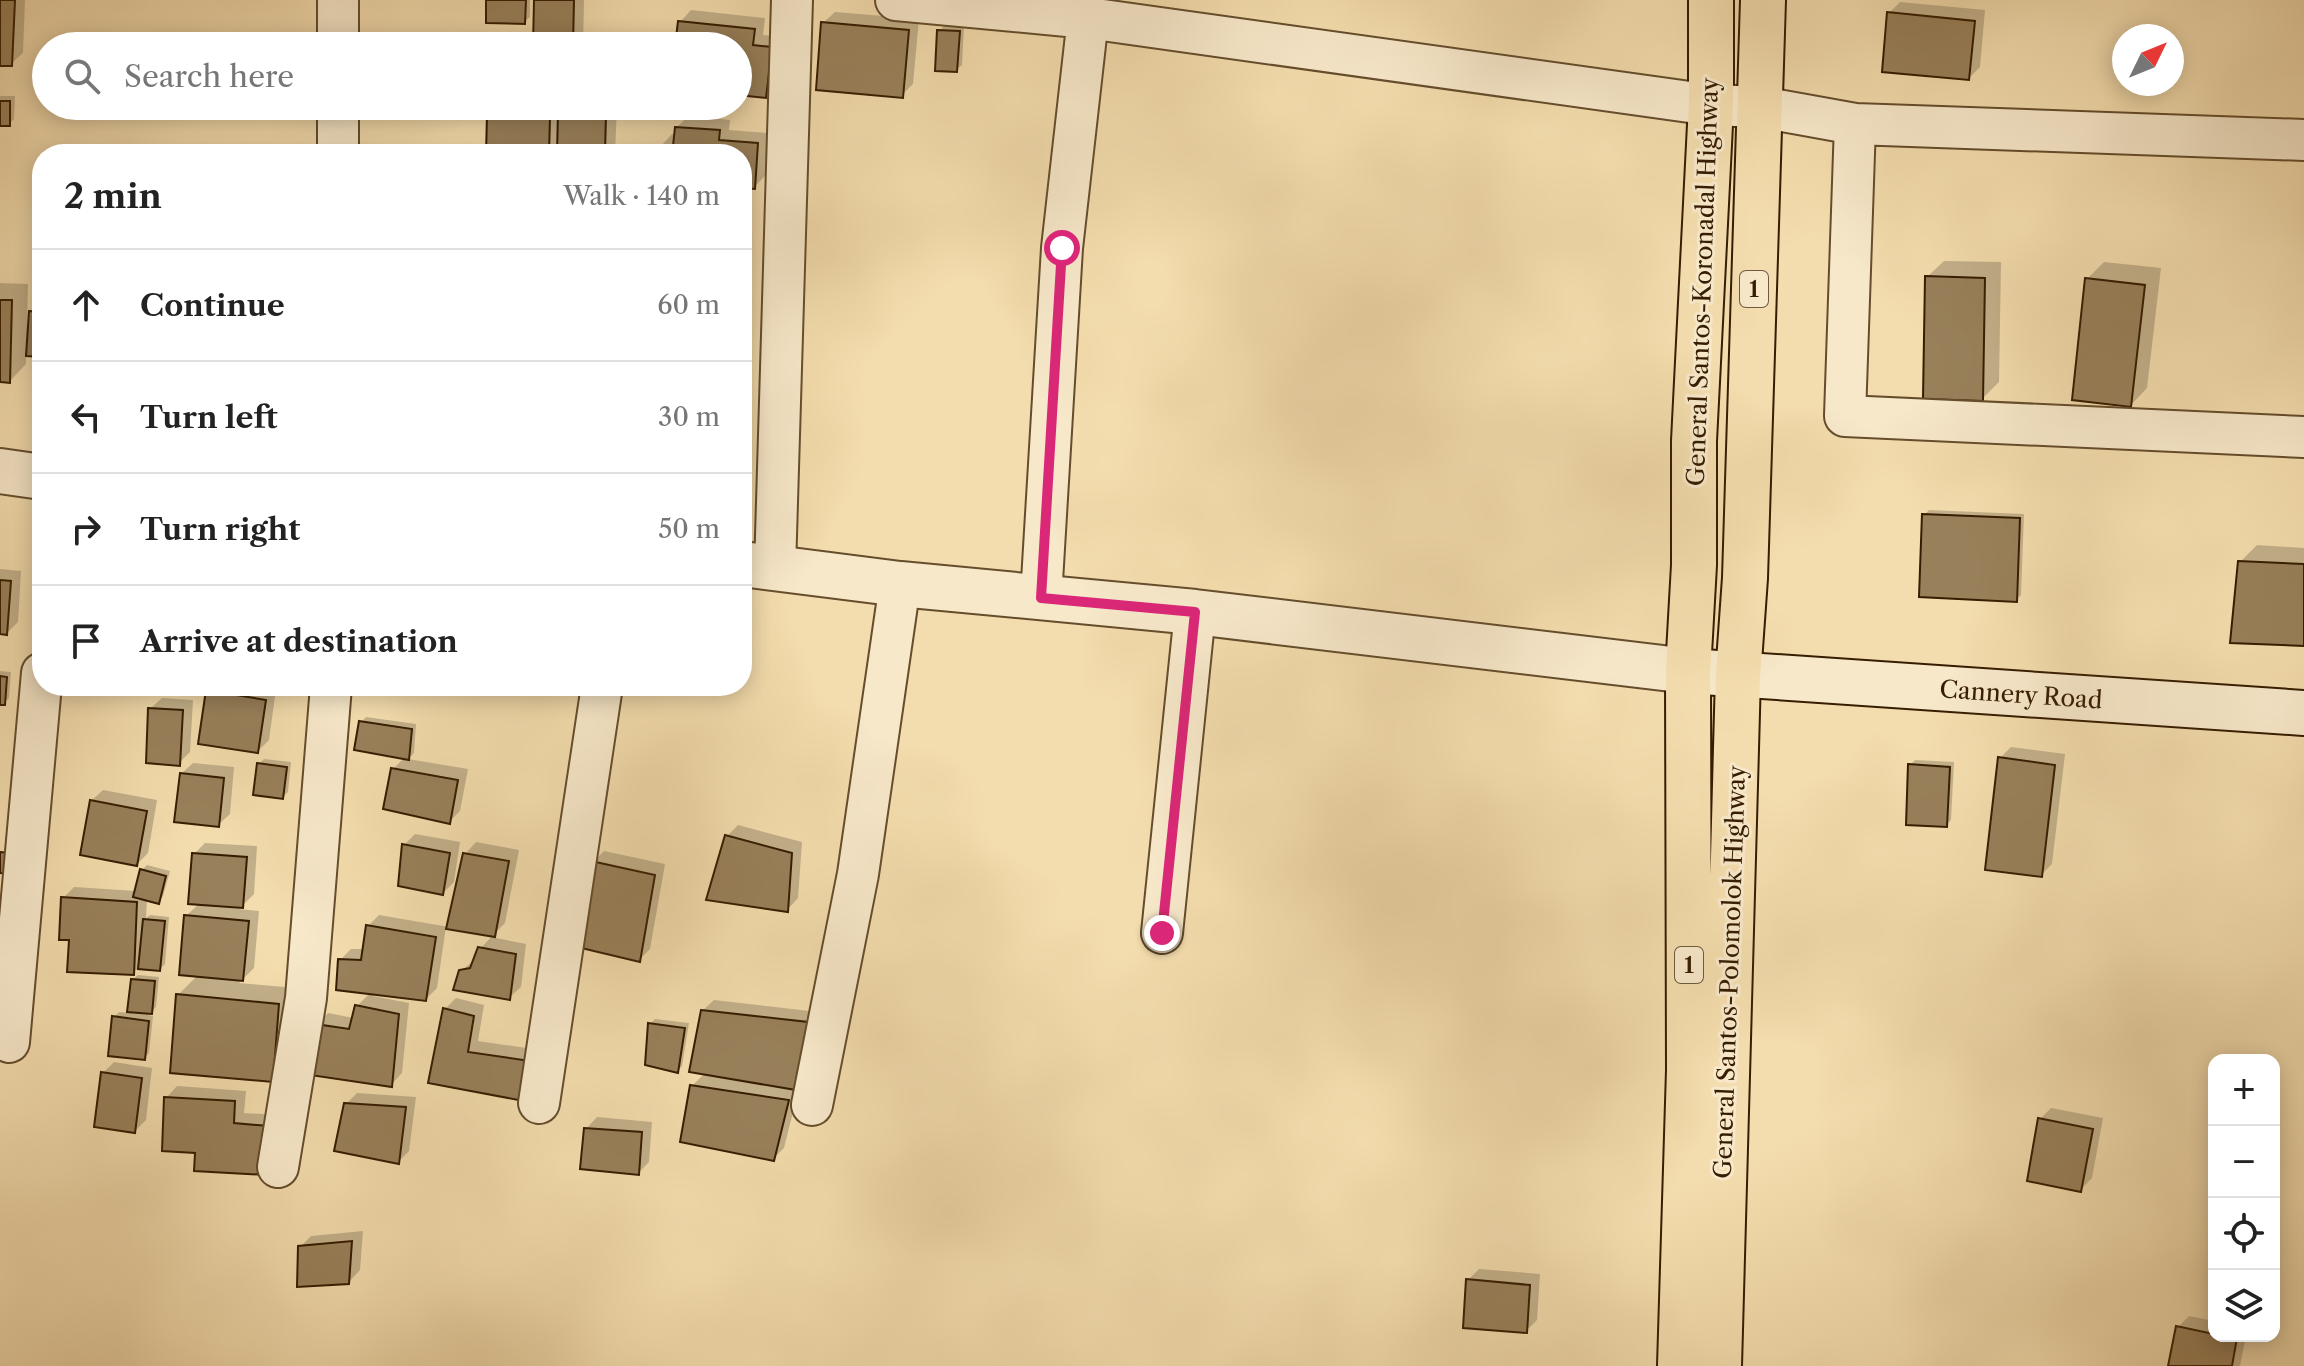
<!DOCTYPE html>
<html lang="en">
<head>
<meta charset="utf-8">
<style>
  :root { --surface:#fff; --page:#f6f6f6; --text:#222; --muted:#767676; --line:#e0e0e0 }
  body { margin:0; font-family:"Libre Caslon Text",serif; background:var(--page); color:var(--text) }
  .controls { position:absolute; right:24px; bottom:24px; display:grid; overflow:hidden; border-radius:16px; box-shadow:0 4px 20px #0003 }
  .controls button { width:72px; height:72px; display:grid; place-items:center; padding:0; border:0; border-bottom:2px solid var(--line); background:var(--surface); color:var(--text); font:40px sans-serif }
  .compass { position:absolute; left:2112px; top:24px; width:72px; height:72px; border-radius:50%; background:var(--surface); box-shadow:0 4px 20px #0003; rotate:47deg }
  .stop { position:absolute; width:24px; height:24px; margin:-18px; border:6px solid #db2777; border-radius:50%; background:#fff }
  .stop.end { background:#db2777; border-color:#fff; box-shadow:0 2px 8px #0008 }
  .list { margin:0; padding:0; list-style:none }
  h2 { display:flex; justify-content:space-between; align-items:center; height:104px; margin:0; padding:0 32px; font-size:34px }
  h2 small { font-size:26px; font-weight:400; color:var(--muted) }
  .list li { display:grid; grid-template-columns:52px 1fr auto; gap:24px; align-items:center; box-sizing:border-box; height:112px; padding:0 32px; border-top:2px solid var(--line) }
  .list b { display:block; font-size:30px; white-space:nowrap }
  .list em { font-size:26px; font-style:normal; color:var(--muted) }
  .icon { flex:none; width:44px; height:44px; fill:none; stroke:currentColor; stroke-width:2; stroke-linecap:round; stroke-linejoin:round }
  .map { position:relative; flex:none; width:2304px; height:1366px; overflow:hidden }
  .search { position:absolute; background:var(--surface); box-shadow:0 4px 20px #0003; left:32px; top:32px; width:720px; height:88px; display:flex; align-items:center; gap:20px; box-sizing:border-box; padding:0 28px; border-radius:44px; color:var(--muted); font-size:30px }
  .panel { position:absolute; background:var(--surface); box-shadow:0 4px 20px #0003; left:32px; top:144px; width:720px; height:552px; border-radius:32px }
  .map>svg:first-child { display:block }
</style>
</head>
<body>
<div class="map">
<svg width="2304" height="1366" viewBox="0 0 2304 1366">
  <rect width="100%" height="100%" fill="#f3dcad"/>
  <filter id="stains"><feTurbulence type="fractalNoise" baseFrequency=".0025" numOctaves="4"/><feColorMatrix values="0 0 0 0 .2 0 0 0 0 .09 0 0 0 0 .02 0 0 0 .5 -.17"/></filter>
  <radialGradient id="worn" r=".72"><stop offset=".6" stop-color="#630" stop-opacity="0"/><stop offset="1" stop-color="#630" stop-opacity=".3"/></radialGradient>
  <!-- shadow -->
  <path fill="#0003" d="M0 0H25L23 53 11 64H0Z
    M488 0H530V17L524 22Z
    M536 0H584L583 46H535Z
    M1900 2 1985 10 1980 67 1969 78 1889 13Z
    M691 10 765 18 763 35 782 37 777 85 766 96 738 93V46H677L680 22Z
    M835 12 919 19 913 84 902 95 823 23Z
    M944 26 964 27 962 65 956 70 939 31Z
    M0 96H15L14 119 9 124H0Z
    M498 106H560V113L567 106H617L615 154H488L489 116Z
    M688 116 730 120 729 130 768 133 765 176 754 187 742 186V154H660L661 146 672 134 676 135V128Z
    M1944 261 2001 262 1999 382 1982 399 1927 277Z
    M2104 262 2161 268 2147 388 2131 405 2087 279Z
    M0 283 28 284 27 327H30L31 312 42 302V355L26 354V364L10 381 0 380Z
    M1929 510 2024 514 2021 595 2016 600 1924 515Z
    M2257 545 2304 548V644L2240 562Z
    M0 569 21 571 18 622 7 633 0 632Z
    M0 671 11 672 9 698 4 703H0Z
    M213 686H255L276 689 269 740 258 751 208 691Z
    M162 698 193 700 190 752 179 763 150 709Z
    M366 717 416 724 414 753 408 759 468 769 460 811 449 822 393 769 405 757 361 722Z
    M2011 747 2065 754 2052 864 2041 875 2000 758Z
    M264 759 291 762 288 792 283 797 259 764Z
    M1915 760 1954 762 1951 820 1946 825 1910 765Z
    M193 763 234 767 230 814 218 825 181 774Z
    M103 790 157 800 148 853 137 864 91 801Z
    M738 825 802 842 798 898 787 910 727 836Z
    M415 834 460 842 454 882 443 893 404 845Z
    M476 842 519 850 505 923 491 937 526 944 521 987 509 998 461 971 476 959 480 949 494 934 446 927 437 988 426 999 373 993V996L409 1003 402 1073 391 1085 317 1024 328 1013 354 1018 357 1006 371 992 340 960 351 949H365L368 926 379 915 449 927 465 854Z
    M205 843 257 846 254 894 239 909 259 911 254 968 239 983 295 988 272 1080 178 995 198 975 186 916 200 903 194 854Z
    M604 851 665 864 650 949 639 960 593 862Z
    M147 865 170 871 163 896 158 902 147 898 146 918 150 915 169 917 165 964 160 969 139 967 133 973 71 938 63 898 74 887 136 891 142 870Z
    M138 975 159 977 156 1007 148 1015 153 1016 149 1053 144 1058 114 1017 119 1012 129 1013 132 980Z
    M456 998 484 1005 478 1041 540 1050 523 1099 430 1081 445 1009Z
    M714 1000 818 1012 784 1148 773 1159 692 1086 705 1073 702 1011Z
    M655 1019 689 1023 682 1066 677 1071 650 1024Z
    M114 1062 152 1068 146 1120 135 1131 103 1073Z
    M177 1086 246 1091 244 1113 280 1115 277 1161 198 1151 166 1098Z
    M357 1093 416 1097 409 1151 398 1162 346 1104Z
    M2051 1108 2103 1118 2092 1178 2081 1189 2040 1119Z
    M597 1117 652 1122 649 1162 638 1173 586 1129Z
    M363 1231 360 1270 349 1282 300 1247 311 1236Z
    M1479 1269 1540 1274 1537 1320 1526 1331 1468 1280Z
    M2189 1316 2214 1321V1336H2246L2240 1366H2170L2178 1327Z"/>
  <!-- building -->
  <path fill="#98805a" stroke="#361d01" stroke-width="2" d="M0 0H15L12 66H0Z
    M486 0H526L525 24 486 23Z
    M534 0H574L573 46H533Z
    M1887 12 1975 21 1969 80 1882 72Z
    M678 21 755 29 753 45 772 47 766 98 738 95V46H675Z
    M821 22 909 30 903 98 816 90Z
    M937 30 960 31 957 72 935 71Z
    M0 101H10V126H0Z
    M558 112 606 114 605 154H557Z
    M487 115 550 117 549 154H486Z
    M675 127 720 130 719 140 758 143 755 189 742 188V154H658L659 145 673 146Z
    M1925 276 1985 278 1983 401 1923 399Z
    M2085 278 2145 285 2131 407 2072 400Z
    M0 300H12L10 383 0 382Z
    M29 311 42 312V357L26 356Z
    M1922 514 2020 518 2017 602 1919 597Z
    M2238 561 2304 564V646L2230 643Z
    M0 580 11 581 7 635 0 634Z
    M0 676 7 677 5 705H0Z
    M206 690 266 700 258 753 198 744Z
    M148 708 183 710 180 766 146 763Z
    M359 721 412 729 409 760 354 750Z
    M1998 757 2055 765 2042 877 1985 870Z
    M257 763 287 767 283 799 253 795Z
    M1908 764 1950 767 1947 827 1906 825Z
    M391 768 458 780 450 824 383 809Z
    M180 773 224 778 219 827 174 822Z
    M90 800 147 811 137 866 80 855Z
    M725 835 792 853 788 912 706 900Z
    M402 844 450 853 443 895 398 886Z
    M0 852 9 853 8 874 0 873Z
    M192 853 247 857 243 908 188 904Z
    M463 853 509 861 495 937 446 929Z
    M591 861 655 875 640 962 577 947Z
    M140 869 166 876 159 904 133 897Z
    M61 897 137 902 134 975 67 972 69 940H59Z
    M184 915 249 921 243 981 179 975Z
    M143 919 165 921 160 971 138 969Z
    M366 925 436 937 426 1001 336 990 338 959 361 960Z
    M478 947 516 954 510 1000 453 990 459 970 470 968Z
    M131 979 155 981 152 1014 127 1012Z
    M176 994 279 1004 273 1082 170 1073Z
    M355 1005 399 1014 392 1087 310 1075 315 1024 349 1029Z
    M443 1008 474 1016 468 1052 530 1061 524 1101 428 1083Z
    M701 1010 808 1022 796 1090 689 1072Z
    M112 1016 149 1021 145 1060 108 1056Z
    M648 1023 685 1028 678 1073 645 1065Z
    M101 1072 142 1078 135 1133 94 1127Z
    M690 1085 789 1100 774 1161 680 1142Z
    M164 1097 235 1101 234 1123 269 1126 267 1175 194 1171 195 1153 162 1151Z
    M344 1103 406 1107 399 1164 334 1151Z
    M2038 1118 2093 1129 2081 1192 2027 1181Z
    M584 1128 642 1132 639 1175 580 1169Z
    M352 1241 349 1284 297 1287 298 1246Z
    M1466 1279 1530 1285 1527 1333 1463 1328Z
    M2176 1326 2214 1334V1336L2237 1338 2232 1366H2168Z"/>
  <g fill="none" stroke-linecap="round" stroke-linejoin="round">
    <defs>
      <path id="minor" d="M338 0V46
        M896 0 1088 18 1711 105 1761 107 1855 124 2304 140
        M338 106V154
        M1855 124 1845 416 2304 437
        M775 569 792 0
        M1041 598 1062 248 1088 18
        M1162 933 1195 612
        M9 1042 42 673
        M539 1103 602 686
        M812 1105 858 874 900 584
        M278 1167 306 998 331 686"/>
      <path id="tertiary" d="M0 471 42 477
        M742 564 900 584 1195 612 1688 671"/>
      <path id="secondary" d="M1688 671 2304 713"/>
      <path id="trunk" d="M1680 1366 1689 1070 1688 671 1694 565V441L1711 105V0
        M1719 1366 1738 676 1745 578 1763 0"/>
    </defs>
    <!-- minor casing -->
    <use href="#minor" stroke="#654d2c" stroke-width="44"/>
    <!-- tertiary casing -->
    <use href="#tertiary" stroke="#654d2c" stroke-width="48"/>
    <!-- secondary casing -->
    <use href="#secondary" stroke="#361d01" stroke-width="48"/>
    <!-- trunk casing -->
    <use href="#trunk" stroke="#361d01" stroke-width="48"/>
    <!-- minor -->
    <use href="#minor" stroke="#f7e8ca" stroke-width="40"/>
    <!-- tertiary -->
    <use href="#tertiary" stroke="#f7e8ca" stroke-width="44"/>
    <!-- secondary -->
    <use href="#secondary" stroke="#f7e8ca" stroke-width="44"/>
    <!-- trunk -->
    <use href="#trunk" stroke="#f3dcad" stroke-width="44"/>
  </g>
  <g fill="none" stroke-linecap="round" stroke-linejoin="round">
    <!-- route -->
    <path stroke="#db2777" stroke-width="10" d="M1062 248 1041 598 1195 612 1162 933"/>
  </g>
  <g text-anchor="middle" stroke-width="6" stroke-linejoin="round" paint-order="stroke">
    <!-- shield labels -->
    <g fill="#f7e8ca" stroke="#705a3d" stroke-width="2">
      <rect x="1740" y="271" width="28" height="36" rx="6"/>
      <rect x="1675" y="947" width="28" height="36" rx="6"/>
    </g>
    <g font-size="22" font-weight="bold" fill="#361d01">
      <text x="1754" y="297">1</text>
      <text x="1689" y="973">1</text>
    </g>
    <!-- street labels -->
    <g font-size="24" fill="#361d01" stroke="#f7e8ca">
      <text transform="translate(1703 282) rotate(-88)" y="8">General Santos-Koronadal Highway</text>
      <text transform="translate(2021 695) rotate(4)" y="8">Cannery Road</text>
      <text transform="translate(1730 972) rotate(-88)" y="8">General Santos-Polomolok Highway</text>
    </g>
  </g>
  <rect width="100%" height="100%" filter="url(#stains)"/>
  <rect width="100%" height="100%" fill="url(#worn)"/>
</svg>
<div class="controls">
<button>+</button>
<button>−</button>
<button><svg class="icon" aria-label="locate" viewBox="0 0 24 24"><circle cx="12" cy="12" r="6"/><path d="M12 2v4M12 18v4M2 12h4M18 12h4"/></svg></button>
<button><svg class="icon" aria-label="layers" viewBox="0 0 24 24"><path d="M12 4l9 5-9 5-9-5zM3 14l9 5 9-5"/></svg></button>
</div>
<svg class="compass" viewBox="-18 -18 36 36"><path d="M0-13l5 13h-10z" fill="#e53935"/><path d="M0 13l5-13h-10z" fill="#767676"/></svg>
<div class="stop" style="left:1062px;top:248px"></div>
<div class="stop end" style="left:1162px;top:933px"></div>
<div class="search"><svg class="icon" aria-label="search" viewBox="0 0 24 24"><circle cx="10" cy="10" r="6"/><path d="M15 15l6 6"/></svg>Search here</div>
<section class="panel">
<h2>2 min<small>Walk · 140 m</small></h2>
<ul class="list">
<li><svg class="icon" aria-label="ahead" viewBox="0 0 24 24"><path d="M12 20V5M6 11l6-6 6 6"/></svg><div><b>Continue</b></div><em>60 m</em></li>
<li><svg class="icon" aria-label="left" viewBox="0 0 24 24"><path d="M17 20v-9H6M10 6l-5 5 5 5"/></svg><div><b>Turn left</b></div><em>30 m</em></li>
<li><svg class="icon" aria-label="right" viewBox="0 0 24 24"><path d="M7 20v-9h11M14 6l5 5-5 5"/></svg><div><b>Turn right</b></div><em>50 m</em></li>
<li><svg class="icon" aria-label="arrive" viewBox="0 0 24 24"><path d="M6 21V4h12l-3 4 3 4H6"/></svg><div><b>Arrive at destination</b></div></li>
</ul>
</section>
</div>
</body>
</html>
